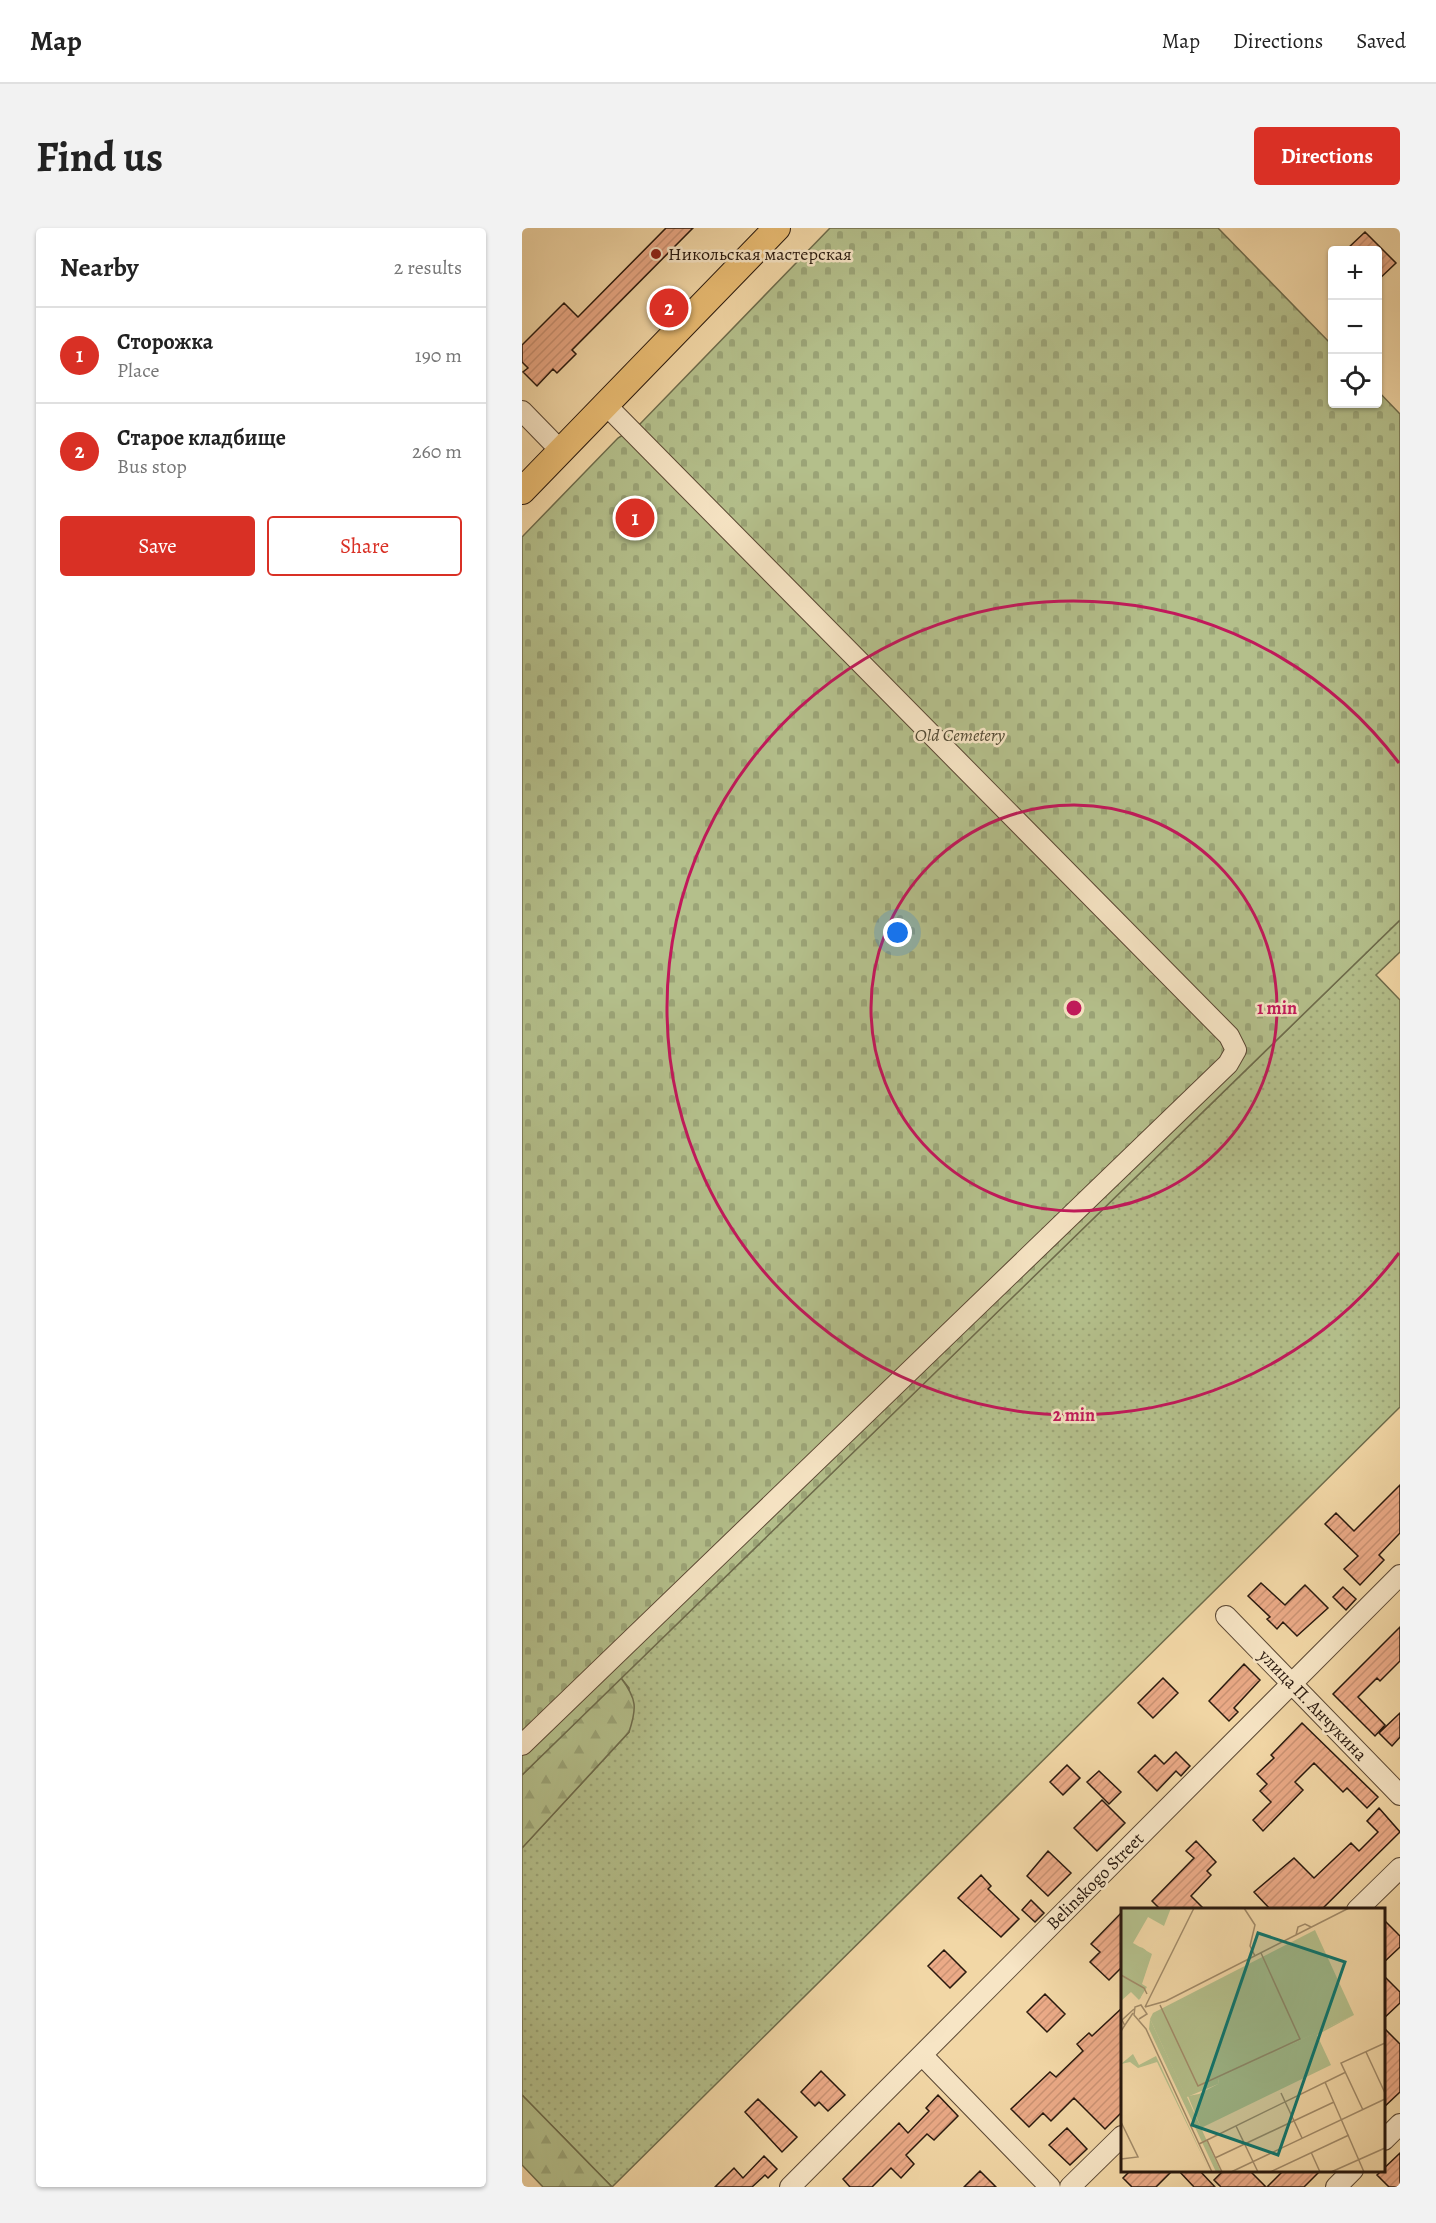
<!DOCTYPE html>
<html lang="en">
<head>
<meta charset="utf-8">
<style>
  :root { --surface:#fff; --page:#f2f2f2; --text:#222; --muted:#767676; --line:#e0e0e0; --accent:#d93025 }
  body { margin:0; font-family:Alegreya,serif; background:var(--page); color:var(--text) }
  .controls { position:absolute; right:18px; top:18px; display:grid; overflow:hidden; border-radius:6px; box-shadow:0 2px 4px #0004 }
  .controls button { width:54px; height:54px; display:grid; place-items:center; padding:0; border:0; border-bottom:2px solid var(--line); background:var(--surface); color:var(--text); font:30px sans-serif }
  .you { position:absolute; left:376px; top:705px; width:21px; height:21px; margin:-15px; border:4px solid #fff; border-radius:50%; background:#1a73e8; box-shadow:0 0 0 9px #1a73e833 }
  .badge { display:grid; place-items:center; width:39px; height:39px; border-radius:50%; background:var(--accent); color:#fff; font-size:20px; font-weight:700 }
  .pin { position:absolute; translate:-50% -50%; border:3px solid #fff; box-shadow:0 2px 6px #0006 }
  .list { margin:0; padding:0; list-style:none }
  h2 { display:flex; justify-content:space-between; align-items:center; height:78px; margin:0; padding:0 24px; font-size:26px }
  h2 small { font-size:20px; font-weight:400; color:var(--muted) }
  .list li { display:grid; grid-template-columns:39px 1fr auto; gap:18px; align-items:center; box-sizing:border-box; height:96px; padding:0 24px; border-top:2px solid var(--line) }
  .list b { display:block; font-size:22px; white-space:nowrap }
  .list p { margin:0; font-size:20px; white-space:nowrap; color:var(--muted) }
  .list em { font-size:20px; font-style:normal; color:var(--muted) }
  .actions { display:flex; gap:12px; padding:18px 24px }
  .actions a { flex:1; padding:14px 0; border:2px solid var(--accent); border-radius:6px; text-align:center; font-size:21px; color:var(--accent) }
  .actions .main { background:var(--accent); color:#fff }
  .icon { flex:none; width:33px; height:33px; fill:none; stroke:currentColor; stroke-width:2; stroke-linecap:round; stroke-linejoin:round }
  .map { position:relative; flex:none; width:878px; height:1959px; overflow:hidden; border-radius:6px }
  header { display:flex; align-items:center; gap:36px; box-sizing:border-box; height:84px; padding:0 30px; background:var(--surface); border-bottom:2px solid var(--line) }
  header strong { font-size:28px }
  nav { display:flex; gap:33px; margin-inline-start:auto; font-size:21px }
  .intro { display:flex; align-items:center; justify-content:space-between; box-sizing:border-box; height:144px; padding:0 36px }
  h1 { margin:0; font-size:42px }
  .button { padding:15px 27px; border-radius:6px; background:var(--accent); color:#fff; font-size:21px; font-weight:700 }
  main { display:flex; gap:36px; padding:0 36px }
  aside { flex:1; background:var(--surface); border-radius:6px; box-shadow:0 2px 4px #0004 }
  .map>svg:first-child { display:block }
</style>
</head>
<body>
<header>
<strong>Map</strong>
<nav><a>Map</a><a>Directions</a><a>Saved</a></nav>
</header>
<div class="intro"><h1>Find us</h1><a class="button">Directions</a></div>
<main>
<aside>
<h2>Nearby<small>2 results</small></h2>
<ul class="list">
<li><span class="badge">1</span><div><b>Сторожка</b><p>Place</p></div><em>190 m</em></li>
<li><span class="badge">2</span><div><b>Старое кладбище</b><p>Bus stop</p></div><em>260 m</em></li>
</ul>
<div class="actions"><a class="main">Save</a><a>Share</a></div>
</aside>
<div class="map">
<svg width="878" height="1959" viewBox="0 0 878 1959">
  <defs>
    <pattern id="grass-dots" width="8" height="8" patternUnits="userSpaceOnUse" patternTransform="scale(1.5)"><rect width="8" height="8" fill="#b4bf8b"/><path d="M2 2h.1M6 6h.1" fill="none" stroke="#9ba477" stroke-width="1.8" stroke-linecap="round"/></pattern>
    <pattern id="forest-firs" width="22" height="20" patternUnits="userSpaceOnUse" patternTransform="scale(1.5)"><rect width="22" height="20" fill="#b4bf8b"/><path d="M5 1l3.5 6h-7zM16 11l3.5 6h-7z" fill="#9ba477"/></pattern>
    <pattern id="cemetery-stones" width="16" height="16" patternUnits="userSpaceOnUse" patternTransform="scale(1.5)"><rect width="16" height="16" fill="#b4bf8b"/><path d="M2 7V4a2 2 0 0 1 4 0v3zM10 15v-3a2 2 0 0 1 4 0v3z" fill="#9ba477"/></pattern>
    <pattern id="building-hatch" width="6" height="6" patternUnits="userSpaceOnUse" patternTransform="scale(1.5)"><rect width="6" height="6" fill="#ebaa87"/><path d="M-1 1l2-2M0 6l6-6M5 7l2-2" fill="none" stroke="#ca9273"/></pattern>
  </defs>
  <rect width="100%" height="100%" fill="#f2d7a6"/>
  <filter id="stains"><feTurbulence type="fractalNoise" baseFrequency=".00333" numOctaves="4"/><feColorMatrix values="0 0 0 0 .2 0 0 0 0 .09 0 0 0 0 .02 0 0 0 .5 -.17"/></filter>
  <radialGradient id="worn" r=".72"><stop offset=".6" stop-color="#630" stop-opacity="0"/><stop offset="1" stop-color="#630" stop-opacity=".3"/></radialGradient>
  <!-- grass -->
  <path fill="url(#grass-dots)" stroke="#6e6c4c" stroke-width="1.5" d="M878 692V724L854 747 878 772V1179L90 1959 0 1867V1620L107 1504V1460L99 1450Z"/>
  <!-- forest -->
  <path fill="url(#forest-firs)" stroke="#6e6c4c" stroke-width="1.5" d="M99 1450C115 1471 115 1480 107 1504L0 1620V1547Z
    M0 1867 90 1959H21L0 1937Z"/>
  <!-- cemetery -->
  <path fill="url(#cemetery-stones)" stroke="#6e6c4c" stroke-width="1.5" d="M308 0H696L810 117V176H856V163L878 186V692L0 1547V309L96 210 118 196Z"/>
  <!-- building -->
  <path fill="url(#building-hatch)" stroke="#29190e" stroke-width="1.5" d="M144 0H171L50 122 54 126 35 145 31 141 15 158 1 144 6 140 0 134V117L42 75 56 89Z
    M843 4 874 35 855 53V22H824Z
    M110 269 134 292 116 310 92 287Z
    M878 1257V1305L857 1327 862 1332 838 1357 822 1341 836 1328 803 1296 814 1285 832 1303Z
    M739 1355 763 1377 783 1357 806 1380 775 1408 761 1394 755 1401 745 1391 748 1389 726 1368Z
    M821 1359 834 1371 824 1382 811 1369Z
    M878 1399V1433L858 1453 855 1450 836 1469 863 1497 853 1508 811 1466Z
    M722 1436 738 1452 712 1480 716 1484 707 1493 687 1473Z
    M641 1450 656 1465 631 1490 616 1475Z
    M878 1485V1509L870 1518 857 1505Z
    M780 1495 856 1569 845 1580 825 1560 821 1564 792 1535 773 1554 781 1562 741 1603 731 1592 749 1574 738 1563 745 1556 735 1546 752 1530 749 1527Z
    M654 1524 668 1538 659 1548 654 1543 635 1563 616 1544 633 1527 642 1536Z
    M545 1537 558 1550 541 1567 528 1554Z
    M577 1543 599 1564 587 1576 565 1554Z
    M580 1572 603 1595 575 1623 552 1600Z
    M857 1580 878 1604 799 1682H749L732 1664 772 1630 792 1650 829 1615 837 1623 856 1604 845 1593Z
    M674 1613 694 1634 685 1643 689 1647 669 1668 683 1682H639L630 1673 672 1630 664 1623Z
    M526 1623 549 1645 526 1668 505 1648Z
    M459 1647 469 1658 466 1661 497 1691 479 1709 436 1670Z
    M509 1672 522 1685 513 1694 500 1682Z
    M600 1684V1739L587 1752 568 1734 578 1724 569 1716Z
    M861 1691 878 1708V1719L861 1735Z
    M422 1722 444 1744 428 1760 406 1738Z
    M861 1747 878 1764V1775L861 1791Z
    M523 1766 543 1786 525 1804 505 1784Z
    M600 1780V1884L583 1901 552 1870 529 1893 521 1885 507 1899 489 1881 528 1844 534 1849 561 1823 555 1816 567 1805 570 1808Z
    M861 1799 878 1816V1864L861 1880Z
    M299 1843 323 1867 306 1883 297 1874 293 1878 279 1864Z
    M416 1867 436 1888 412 1912 405 1906 384 1927 392 1936 379 1950 369 1940 350 1959H328L321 1951 377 1895 386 1905 407 1883 404 1880Z
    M236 1871 275 1909 260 1924 223 1884Z
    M545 1900 565 1921 548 1937 527 1917Z
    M878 1925V1959H867L855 1947Z
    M242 1928 255 1941 246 1950 243 1947 230 1959H193L212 1940 221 1950Z
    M609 1942H651L634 1959H610L601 1950Z
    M656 1942H677L693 1959H672Z
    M702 1942H727L744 1959H699L692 1952Z
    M762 1942H799L782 1959H745Z
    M458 1943 474 1959H442Z"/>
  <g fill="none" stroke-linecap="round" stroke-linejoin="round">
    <defs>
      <path id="minor" d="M0 183 39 223
        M704 1388 878 1567
        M0 1517 706 836 714 822 707 808 84 177
        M835 1682 878 1640
        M400 1827 528 1959
        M862 1912 878 1896
        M268 1959 878 1347
        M548 1959 600 1908
        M814 1959 831 1942"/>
      <path id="major" d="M0 263 255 0"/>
    </defs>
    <!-- minor casing -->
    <use href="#minor" stroke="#5b4834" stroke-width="22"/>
    <!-- major casing -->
    <use href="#major" stroke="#29190e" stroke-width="28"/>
    <!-- minor -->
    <use href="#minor" stroke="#f7e5c5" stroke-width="20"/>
    <!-- major -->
    <use href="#major" stroke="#e9bc73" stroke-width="26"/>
  </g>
  <!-- distance rings -->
  <g fill="none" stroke="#c2185b" stroke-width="3">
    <circle cx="552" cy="780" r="203"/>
    <path d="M877 1025A407 407 0 1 1 877 535"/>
  </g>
  <!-- markers -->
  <circle fill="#8f2418" stroke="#f7e5c5" stroke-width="2" cx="134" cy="26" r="6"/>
  <g text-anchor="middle" stroke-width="5" stroke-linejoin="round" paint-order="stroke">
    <!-- poi labels -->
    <g font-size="18" fill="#29190e" stroke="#f7e5c5" text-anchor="start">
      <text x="146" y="32">Никольская мастерская</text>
    </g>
    <!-- park labels -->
    <g font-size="18" font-style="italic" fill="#534b34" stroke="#f7e5c5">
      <text x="438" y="513">Old Cemetery</text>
    </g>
    <!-- street labels -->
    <g font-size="18" fill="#29190e" stroke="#f7e5c5">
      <text transform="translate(791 1477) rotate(46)" y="6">улица П. Анчукина</text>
      <text transform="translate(573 1653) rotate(-45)" y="6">Belinskogo Street</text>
    </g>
  </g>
  <!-- overview -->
  <g transform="translate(599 1680)">
    <rect width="264" height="264" fill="#f2d7a6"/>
    <path d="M0 0H50L43 18 27 9 12 35 31 46 21 76 26 79 18 92 10 84 0 93ZM233 107 196 127 210 157 80 220 67 188 78 186 97 176 98 170ZM12 146 18 157 35 148 89 264 36 154 17 160 9 154 0 156Z" fill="#b4bf8b"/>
    <path d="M9 48a9 9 0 1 1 18 0a9 9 0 1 1-18 0ZM0 54 17 58 19 76 0 66ZM0 68 23 81 19 91 10 83 0 85ZM29 111 64 186 98 170 97 176 66 189 100 264H95L28 121Z" fill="#b4bf8b"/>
    <path d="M194 22 233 107 64 187 29 111 32 105Z" fill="#b4bf8b"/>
    <path fill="none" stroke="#a28b69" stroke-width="1.5" d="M123 0 134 17 129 38 134 48M175 27 177 19 184 16 190 19M0 67 23 80 26 86M39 97 77 178 179 131 140 45M24 99 73 0M24 99 45 93 228 0M18 111 26 106 20 97 14 99 13 107 25 121 91 264M4 118 1 112 13 101M0 123 12 105M245 144 264 185M204 174 243 264M160 185 181 230M242 202 220 155 264 135M0 214 17 249 0 251M115 218 137 264M86 232 101 264M78 236 225 164M190 244 199 264M94 250 213 194M110 264 264 191M149 264 228 227M210 264 264 240"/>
    <path fill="#0f766e" fill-opacity="0.15" stroke="#0f766e" stroke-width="3" d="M137 25 224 54 157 247 71 217Z"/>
    <rect width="264" height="264" fill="none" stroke="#29190e" stroke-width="3"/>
  </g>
  <circle cx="552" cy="780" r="9" fill="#c2185b" stroke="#f7e5c5" stroke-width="3"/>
  <g font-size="18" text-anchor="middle" font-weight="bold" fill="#c2185b" stroke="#f7e5c5" stroke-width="5" stroke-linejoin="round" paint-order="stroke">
    <text x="755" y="786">1 min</text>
    <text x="552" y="1193">2 min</text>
  </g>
  <rect width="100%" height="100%" filter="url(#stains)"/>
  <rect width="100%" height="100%" fill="url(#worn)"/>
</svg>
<div class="controls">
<button>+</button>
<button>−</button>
<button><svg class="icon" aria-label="locate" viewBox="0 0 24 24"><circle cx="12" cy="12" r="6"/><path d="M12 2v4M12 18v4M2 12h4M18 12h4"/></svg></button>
</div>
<div class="you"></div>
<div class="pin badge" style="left:113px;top:290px">1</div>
<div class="pin badge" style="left:147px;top:80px">2</div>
</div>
</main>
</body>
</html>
